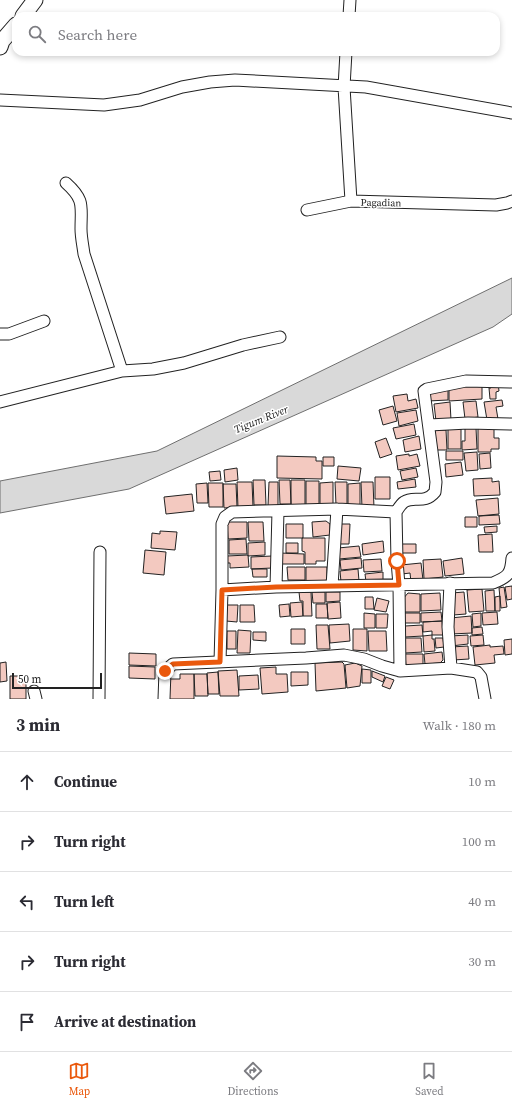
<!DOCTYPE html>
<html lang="en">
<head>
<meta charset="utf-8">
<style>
  :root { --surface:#fff; --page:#f7f7f7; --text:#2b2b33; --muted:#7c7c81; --line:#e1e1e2; --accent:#ea580c }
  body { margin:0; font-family:"Source Serif 4",serif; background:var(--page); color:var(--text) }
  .scale { position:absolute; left:12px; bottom:10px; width:90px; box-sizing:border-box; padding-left:4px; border:2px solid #222; border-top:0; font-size:11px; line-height:14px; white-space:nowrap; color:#222; -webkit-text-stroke:3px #fff; paint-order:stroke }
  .stop { position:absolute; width:12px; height:12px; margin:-9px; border:3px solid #ea580c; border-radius:50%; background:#fff }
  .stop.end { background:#ea580c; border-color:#fff; box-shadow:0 1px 4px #0008 }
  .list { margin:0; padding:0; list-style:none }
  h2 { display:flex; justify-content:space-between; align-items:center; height:52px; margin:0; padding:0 16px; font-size:17px }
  h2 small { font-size:13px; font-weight:400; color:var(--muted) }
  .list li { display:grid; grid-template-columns:26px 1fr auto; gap:12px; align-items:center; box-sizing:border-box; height:60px; padding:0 16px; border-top:1px solid var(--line) }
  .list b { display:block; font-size:15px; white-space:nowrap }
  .list em { font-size:13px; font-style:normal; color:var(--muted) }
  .icon { flex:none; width:22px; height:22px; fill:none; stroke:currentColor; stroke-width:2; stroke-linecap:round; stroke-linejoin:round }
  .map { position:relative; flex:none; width:512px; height:699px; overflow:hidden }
  .search { position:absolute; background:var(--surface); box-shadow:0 2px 6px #0003; left:12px; right:12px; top:12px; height:44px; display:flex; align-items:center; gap:10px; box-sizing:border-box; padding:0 14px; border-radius:12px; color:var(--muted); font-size:15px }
  .sheet { height:352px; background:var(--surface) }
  nav { display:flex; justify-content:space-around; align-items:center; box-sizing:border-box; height:56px; border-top:1px solid var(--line); background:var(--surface); font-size:11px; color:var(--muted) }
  nav a { display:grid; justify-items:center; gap:2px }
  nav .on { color:var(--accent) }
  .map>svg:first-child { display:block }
</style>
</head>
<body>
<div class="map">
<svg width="512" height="699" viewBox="0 0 512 699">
  <rect width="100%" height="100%" fill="#fff"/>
  <!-- water -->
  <path fill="#d9d9d9" stroke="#6f6f6f" d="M512 278V314L493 327 129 489 0 513V481L157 451Z"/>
  <!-- building -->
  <path fill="#f3c9c0" stroke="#222" d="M498 383 499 391 496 392V399H490L489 388H491L490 384Z
    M482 384V399L449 401V385Z
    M448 388V400L428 401V390Z
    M407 394 408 401 416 399 418 408 396 412 393 396Z
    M502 400 503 406 496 407 498 419 487 420 484 402Z
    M476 401 478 417 465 419 463 402Z
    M450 402 451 420 436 421 434 404Z
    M393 406 397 421 383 425 379 410Z
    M416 410 418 421 399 426 397 413Z
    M414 424 416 435 396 439 393 428Z
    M465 428H476L477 449 462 450V441H465Z
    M478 428H494V438H499V449H491V452H478Z
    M448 429H461V449H448Z
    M435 430H446L447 450H436Z
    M419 436 421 449 405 452 403 440Z
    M386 438 392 454 380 458 375 442Z
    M446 451H463V460H446Z
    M477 452 478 470 466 471 464 453Z
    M490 453 491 468 480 469 479 454Z
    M409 454V456L417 454 420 466 398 470 396 456Z
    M277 456 316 457V461H322V479L277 478Z
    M323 457H334V466H323Z
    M461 462 463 475 446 477 445 464Z
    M338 466 361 468 359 481 337 479Z
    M237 468 238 480 225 482 224 470Z
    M416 468 418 477 402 480 400 471Z
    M220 471 221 480 210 481 209 472Z
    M375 477H390V499H375Z
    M492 478V482L499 481 500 495 474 496 473 479Z
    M415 479 416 487 398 489 397 482Z
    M253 480H265L266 505H254Z
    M279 480H290L291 504H280Z
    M291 480H305V505H291Z
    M306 481H319V505H306Z
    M237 482H252L253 507 238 508Z
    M269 482H278V507L268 506Z
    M333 482V504H320V483Z
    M335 482H347V505H336Z
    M361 482H373L374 508H362Z
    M207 483 208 503H197L196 484Z
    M208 483H223V507H209Z
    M360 483V506H348V484Z
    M223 484H236L237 507 224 508Z
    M192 494 194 511 166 514 164 497Z
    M498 498 499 514 478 516 476 500Z
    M499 515 500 524 479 525V516Z
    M465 517H477V527H465Z
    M326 521 330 524V535L313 537 312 522Z
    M227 522H247V538L228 539Z
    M248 522H263L264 541H249Z
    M286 524H303V538H286Z
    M337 524H350L349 544H337Z
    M497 526V532L485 533 484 527Z
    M160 531 177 532 175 550 151 548 152 533 160 534Z
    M492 534 493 552H479L478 535Z
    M302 538H325V561H316V564H305V552L302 551Z
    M246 539 247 554H229V540Z
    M383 541 384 552 363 555 362 544Z
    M265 542V555L248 556V543Z
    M286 543H298V553H286Z
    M397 544H416V553H398Z
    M359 546 361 557 339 559 338 548Z
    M145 550 166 552 164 575 143 573Z
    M280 553 304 554V564H281Z
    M248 555 249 567 230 568V563H227V556Z
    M272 556V568L251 569V557Z
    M361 558 362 568 341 570 340 560Z
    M462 558 464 574 445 576 443 561Z
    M381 559 382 571 364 572 363 560Z
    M441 559 443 577 424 579 423 560Z
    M421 563 423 580 411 582 410 573 402 574 401 565Z
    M287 567H305V580H288Z
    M306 567H327V582H306Z
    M252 569H267V577H253Z
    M358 569 359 581 341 582 340 571Z
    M383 572V580L366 582 365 574Z
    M512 586V599L507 600 505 587Z
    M504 587 507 607 501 608 499 588Z
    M482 589 484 611 469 612 467 590Z
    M494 590 495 611H486L485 591Z
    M299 592H311L312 616H303V601H300Z
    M312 592H325V603H313Z
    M326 592H340V601L326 602Z
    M464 592 466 614 453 615 452 593Z
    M408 593 420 594V612H403L402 600Z
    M440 593 441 610 421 611V594Z
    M500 596V611H495V597Z
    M365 597H373L374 609H365Z
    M377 598 389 601 386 612 374 610Z
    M302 602 303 616 291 617 290 603Z
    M340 602 341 618 328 619 327 603Z
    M289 604 290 616 280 617 279 605Z
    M316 604H327L328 618H316Z
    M226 605H238L237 622 226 621Z
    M240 605H254L255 622H240Z
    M441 612 442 621 421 622V613Z
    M497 612 498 624 483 625 482 613Z
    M364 613 375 614V628H364Z
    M401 613H420V623H402Z
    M481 613V626L473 627 472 614Z
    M376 614H388L387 628H376Z
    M471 616 472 633 451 634 450 618Z
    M442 621 443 635H432V631L423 632V622Z
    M349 624 350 641 330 643 329 625Z
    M316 625H328L330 649H317Z
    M422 625 423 636 405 637V626Z
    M482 627 483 634 472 635V628Z
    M291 629H305V644H291Z
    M353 629H367V651L353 650Z
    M238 630 251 631 250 653H237Z
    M227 631H236V649H227Z
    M368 631H386L387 651H369Z
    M253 632H266V641L253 640Z
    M432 635V639H434L435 651 424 652 423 636Z
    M468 635V644L451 646 450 636Z
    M483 635 484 645 471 646 470 636Z
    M405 638H421L422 652 405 653Z
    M435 638H443L444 647 436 648Z
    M512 639V654L505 655 504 640Z
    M490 645V647L503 646 504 654 494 655 495 663 475 665 473 647Z
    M468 646 469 659 453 660 451 647Z
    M442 652 443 660 440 663 425 664 424 654Z
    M129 653 156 654V666L129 665Z
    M405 654H423V665L406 666Z
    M6 662 7 681 0 682V663Z
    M342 662 344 664 346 688 316 691 315 663Z
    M355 663 362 666 360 686 347 688 345 665Z
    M129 666 155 667V679L129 678Z
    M276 667V674H287L288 692 262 694 260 668Z
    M362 669 371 670V683H362Z
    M237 670 239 696H220L218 671Z
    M372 671 385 676 383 682 372 677Z
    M218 672 219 694H208L207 673Z
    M291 672H308V685L291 686Z
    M180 674H194V699H168V679H180Z
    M194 674H207L208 696H195Z
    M258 675 259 689 239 690V676Z
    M10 676H26V699H10Z
    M386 677 394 680 390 689 382 686Z"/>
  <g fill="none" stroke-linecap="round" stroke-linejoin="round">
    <defs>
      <path id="street" d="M349 16 350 0
        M346 52 344 87 351 201 496 205 507 203 512 201
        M0 100 104 105 140 100 182 87 210 82 235 80 366 87 512 113
        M66 183C85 200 81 206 81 229 81 237 83 246 84 254L122 371
        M307 210 351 201
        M0 334H9L44 321
        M0 402 122 371 153 369 184 363 243 345 280 337
        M429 425 468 423 512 424
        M396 512C398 509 401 504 404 502 414 495 424 505 435 492L436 482 424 391 427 389 466 381 512 382
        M450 583 448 627 451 668
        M332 586 337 509
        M276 587 278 511
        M222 590 276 587 493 583C508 577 511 574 512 558
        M220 662 222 590V524L225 517 232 512 337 509 396 512 397 561 399 585 400 671
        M34 691 36 699
        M99 699 100 552
        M164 699 165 671 173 664 306 658 344 655 364 659 382 666 400 671 451 668 477 672 481 677 485 699"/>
      <path id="secondary" d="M23 16 35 0
        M0 47 2 41 16 25"/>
    </defs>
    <!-- street casing -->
    <use href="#street" stroke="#222" stroke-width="13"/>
    <!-- secondary casing -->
    <use href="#secondary" stroke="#222" stroke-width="17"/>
    <!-- street -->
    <use href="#street" stroke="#fff" stroke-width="11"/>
    <!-- secondary -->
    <use href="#secondary" stroke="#fff" stroke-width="15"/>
  </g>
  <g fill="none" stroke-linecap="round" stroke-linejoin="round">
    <!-- route -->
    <path stroke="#ea580c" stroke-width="5" d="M165 671 173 664 220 662 222 590 276 587 399 585 397 561"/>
  </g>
  <g text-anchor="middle" stroke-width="3" stroke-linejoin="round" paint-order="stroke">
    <!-- street labels -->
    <g font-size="10" fill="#222" stroke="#fff">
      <text transform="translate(381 202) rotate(1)" y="4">Pagadian</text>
    </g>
    <!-- water labels -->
    <g font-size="11" font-style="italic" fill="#222" stroke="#fff">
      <text transform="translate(261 419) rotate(-22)" y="4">Tigum River</text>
    </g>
  </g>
</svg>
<div class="scale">50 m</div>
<div class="stop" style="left:397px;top:561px"></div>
<div class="stop end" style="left:165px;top:671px"></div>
<div class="search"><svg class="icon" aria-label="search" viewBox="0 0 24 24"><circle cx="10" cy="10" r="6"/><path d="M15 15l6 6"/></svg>Search here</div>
</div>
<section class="sheet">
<h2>3 min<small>Walk · 180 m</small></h2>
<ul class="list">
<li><svg class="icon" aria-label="ahead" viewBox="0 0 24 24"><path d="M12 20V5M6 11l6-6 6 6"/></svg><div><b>Continue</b></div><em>10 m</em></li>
<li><svg class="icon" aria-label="right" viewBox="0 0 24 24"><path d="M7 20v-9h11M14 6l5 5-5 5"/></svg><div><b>Turn right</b></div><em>100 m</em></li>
<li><svg class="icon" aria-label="left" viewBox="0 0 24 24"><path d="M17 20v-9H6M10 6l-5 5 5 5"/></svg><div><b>Turn left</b></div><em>40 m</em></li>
<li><svg class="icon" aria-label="right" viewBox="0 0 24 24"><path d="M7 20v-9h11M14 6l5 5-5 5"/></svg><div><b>Turn right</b></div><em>30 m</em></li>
<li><svg class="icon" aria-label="arrive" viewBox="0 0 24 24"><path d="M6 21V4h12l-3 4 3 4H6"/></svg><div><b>Arrive at destination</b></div></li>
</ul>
</section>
<nav>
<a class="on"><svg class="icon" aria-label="map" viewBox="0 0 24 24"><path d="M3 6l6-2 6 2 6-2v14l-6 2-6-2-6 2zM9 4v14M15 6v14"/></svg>Map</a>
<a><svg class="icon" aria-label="directions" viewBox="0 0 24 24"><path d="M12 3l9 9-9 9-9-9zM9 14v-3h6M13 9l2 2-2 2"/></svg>Directions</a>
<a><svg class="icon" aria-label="saved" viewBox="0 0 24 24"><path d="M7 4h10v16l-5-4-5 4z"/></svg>Saved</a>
</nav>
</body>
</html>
